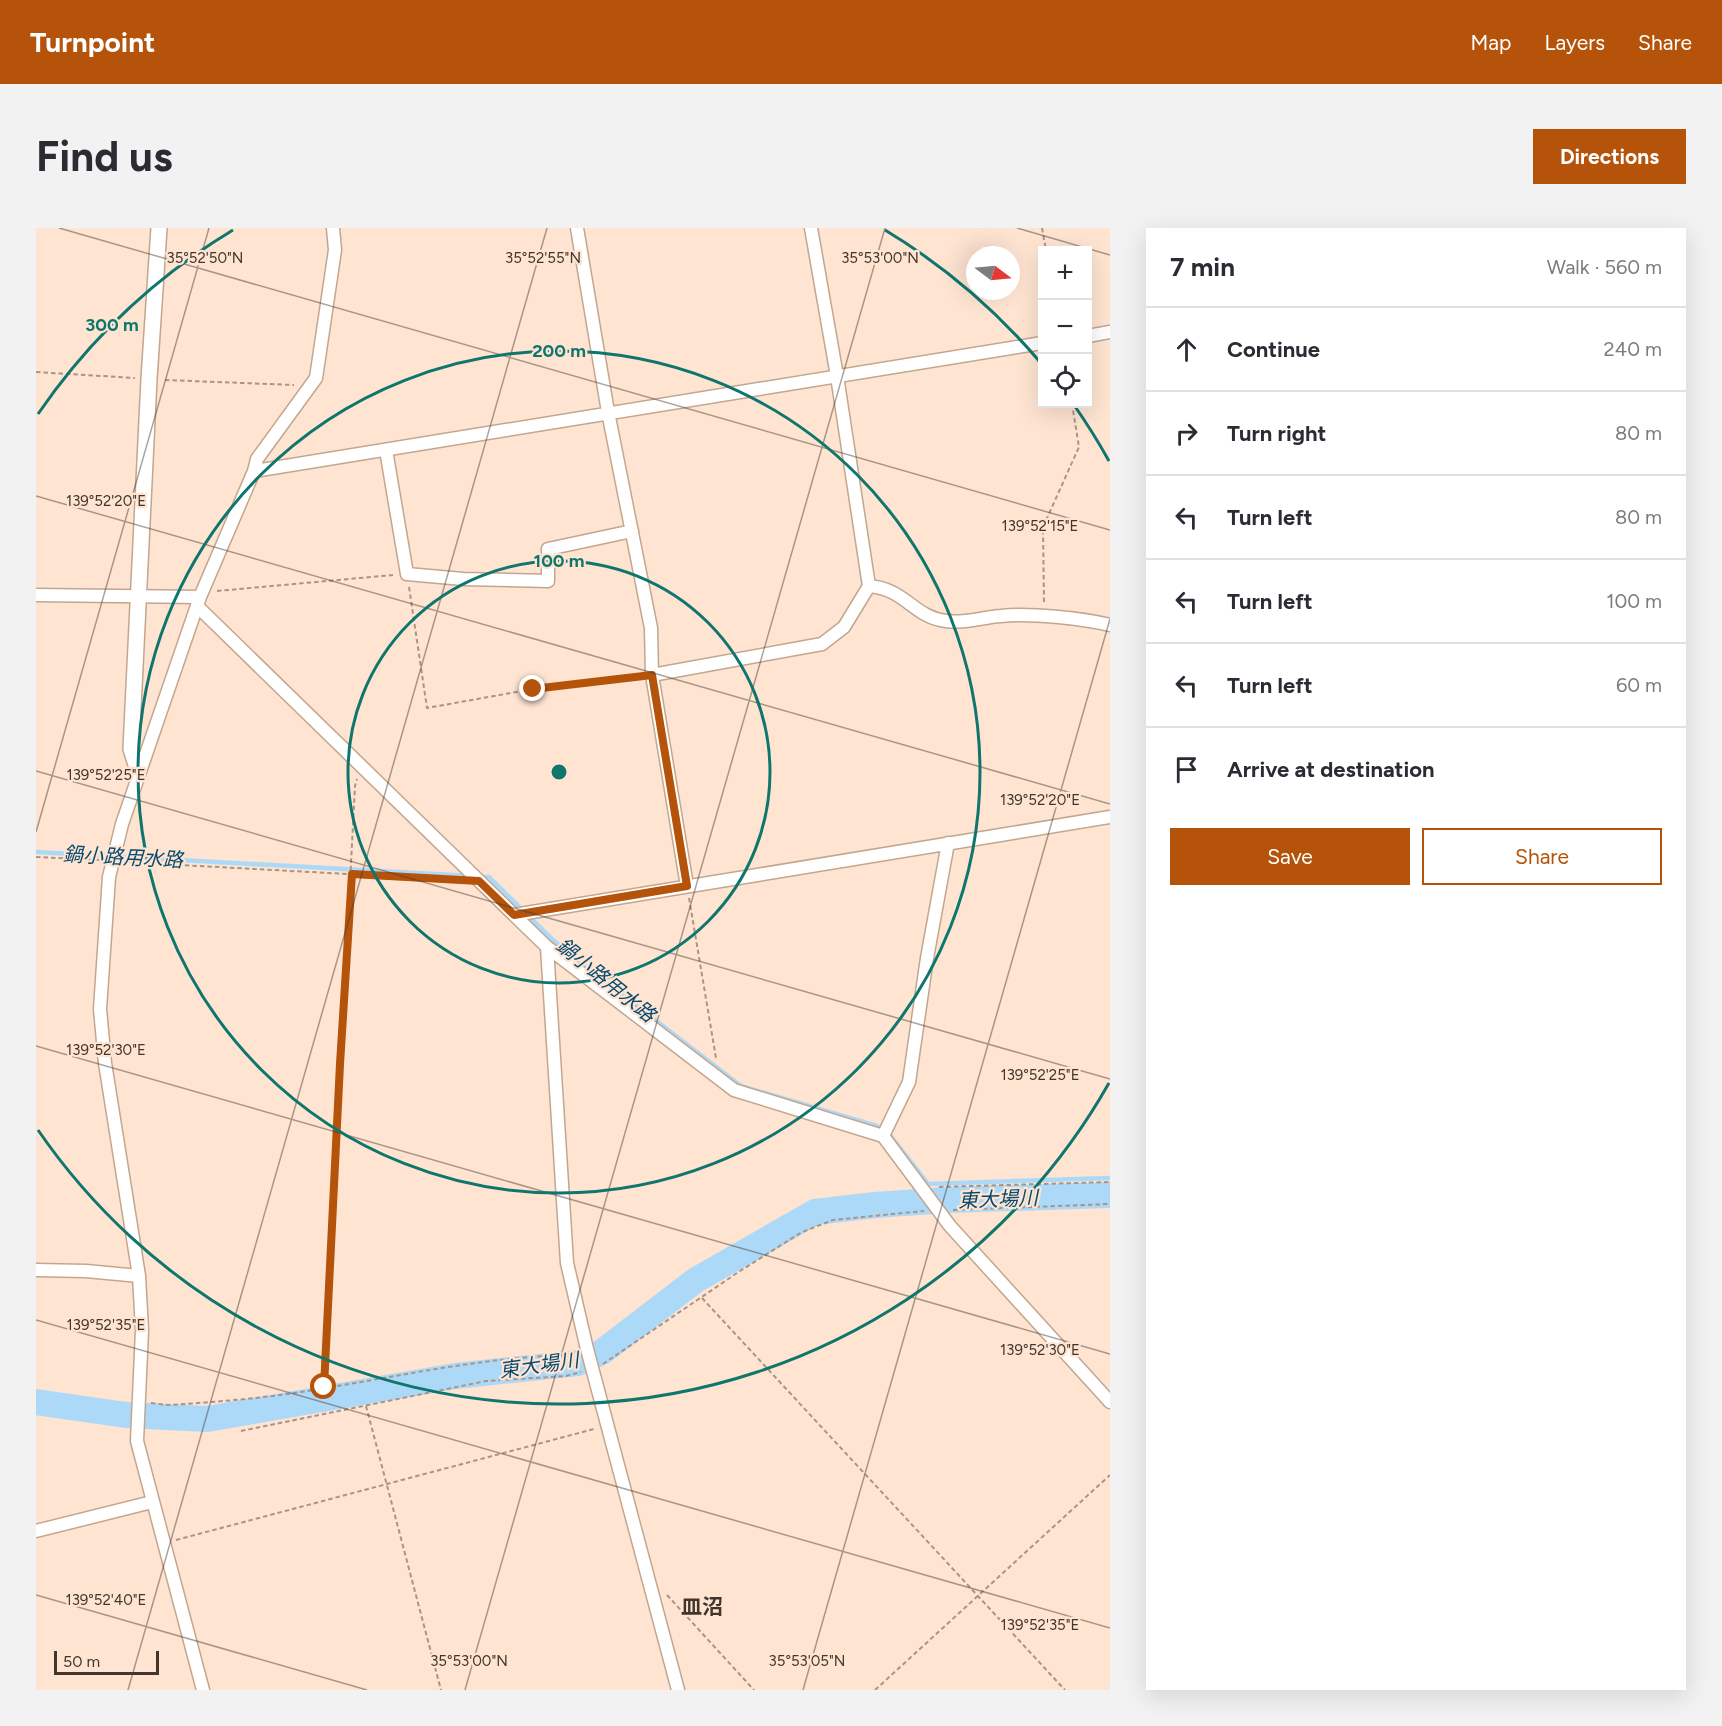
<!DOCTYPE html>
<html lang="en">
<head>
<meta charset="utf-8">
<style>
  :root { --surface:#fff; --page:#f2f2f3; --text:#2b2b33; --muted:#7c7c81; --line:#e1e1e2; --accent:#b45309 }
  body { margin:0; font-family:Figtree,"Noto Sans JP",sans-serif; background:var(--page); color:var(--text) }
  .controls { position:absolute; right:18px; top:18px; display:grid; overflow:hidden; border-radius:0px; box-shadow:0 6px 24px #0002 }
  .controls button { width:54px; height:54px; display:grid; place-items:center; padding:0; border:0; border-bottom:2px solid var(--line); background:var(--surface); color:var(--text); font:30px sans-serif }
  .compass { position:absolute; left:930px; top:18px; width:54px; height:54px; border-radius:50%; background:var(--surface); box-shadow:0 6px 24px #0002; rotate:106deg }
  .scale { position:absolute; left:18px; bottom:15px; width:105px; box-sizing:border-box; padding-left:6px; border:3px solid #42362c; border-top:0; font-size:16px; line-height:21px; white-space:nowrap; color:#42362c; -webkit-text-stroke:4px #fee4d1; paint-order:stroke }
  .stop { position:absolute; width:18px; height:18px; margin:-14px; border:4px solid #b45309; border-radius:50%; background:#fff }
  .stop.end { background:#b45309; border-color:#fff; box-shadow:0 2px 6px #0008 }
  .list { margin:0; padding:0; list-style:none }
  h2 { display:flex; justify-content:space-between; align-items:center; height:78px; margin:0; padding:0 24px; font-size:26px }
  h2 small { font-size:20px; font-weight:400; color:var(--muted) }
  .list li { display:grid; grid-template-columns:39px 1fr auto; gap:18px; align-items:center; box-sizing:border-box; height:84px; padding:0 24px; border-top:2px solid var(--line) }
  .list b { display:block; font-size:22px; white-space:nowrap }
  .list em { font-size:20px; font-style:normal; color:var(--muted) }
  .actions { display:flex; gap:12px; padding:18px 24px }
  .actions a { flex:1; padding:14px 0; border:2px solid var(--accent); border-radius:0px; text-align:center; font-size:21px; color:var(--accent) }
  .actions .main { background:var(--accent); color:#fff }
  .icon { flex:none; width:33px; height:33px; fill:none; stroke:currentColor; stroke-width:2; stroke-linecap:round; stroke-linejoin:round }
  .map { position:relative; flex:none; width:1074px; height:1462px; overflow:hidden; border-radius:0px }
  header { display:flex; align-items:center; gap:36px; box-sizing:border-box; height:84px; padding:0 30px; background:var(--accent); color:#fff }
  header strong { font-size:28px }
  nav { display:flex; gap:33px; margin-inline-start:auto; font-size:21px }
  .intro { display:flex; align-items:center; justify-content:space-between; box-sizing:border-box; height:144px; padding:0 36px }
  h1 { margin:0; font-size:42px }
  .button { padding:15px 27px; border-radius:0px; background:var(--accent); color:#fff; font-size:21px; font-weight:700 }
  main { display:flex; gap:36px; padding:0 36px }
  aside { flex:1; background:var(--surface); border-radius:0px; box-shadow:0 6px 24px #0002 }
  .map>svg:first-child { display:block }
</style>
</head>
<body>
<header>
<strong>Turnpoint</strong>
<nav><a>Map</a><a>Layers</a><a>Share</a></nav>
</header>
<div class="intro"><h1>Find us</h1><a class="button">Directions</a></div>
<main>
<div class="map">
<svg width="1074" height="1462" viewBox="0 0 1074 1462">
  <rect width="100%" height="100%" fill="#fee4d1"/>
  <g fill="none" stroke-linecap="round" stroke-linejoin="round">
    <!-- stream -->
    <path stroke="#add9f9" stroke-width="4.5" d="M0 624 435 648
      M444 649H453L517 712 537 729 705 858 841 898 853 906 892 956 1074 950"/>
    <!-- river -->
    <path stroke="#add9f9" stroke-width="26" d="M0 1174 90 1187 171 1191 419 1148 542 1135 566 1124 660 1052 779 984 839 977 911 972 1074 967"/>
    <defs>
      <path id="minor" d="M541 0 572 184 615 400 616 447 651 658
        M1052 108 1074 104
        M350 222 371 346 427 351 512 353V321L596 303
        M218 243 1006 115
        M833 358C870 361 877 389 910 393 927 396 947 389 965 388 994 385 1045 390 1074 397
        M0 367 164 369
        M161 378 511 719 698 862 847 908 914 998 1074 1174
        M616 447 786 416 808 399 833 358 801 148 775 0
        M478 687 1074 589
        M511 719 531 1035 551 1121 642 1462
        M847 908 873 854 891 730 912 615
        M0 1042 50 1043 103 1048
        M0 1303 116 1274
        M167 1462 101 1213 106 1102 103 1048 69 835 64 781 73 649 86 596 164 369 218 243 221 231 280 150 299 22 297 0"/>
      <path id="tertiary" d="M102 543 95 521 113 151 123 0"/>
    </defs>
    <!-- minor casing -->
    <use href="#minor" stroke="#c3a68e" stroke-width="15"/>
    <!-- tertiary casing -->
    <use href="#tertiary" stroke="#c3a68e" stroke-width="18"/>
    <!-- path -->
    <path stroke="#a89586" stroke-width="2" stroke-dasharray="4.5 3" stroke-linecap="butt" d="M1006 0 1010 22
      M0 144 99 150
      M129 152 258 157
      M373 359 391 480 497 461 603 448
      M181 363 357 347
      M1008 374 1007 299 1043 219 1036 176
      M0 629 63 632
      M89 634 422 652
      M653 670 680 830
      M903 959 1074 954
      M917 982 1074 976
      M666 1070 1029 1462
      M567 1136 704 1043 766 1004 797 992 888 983
      M288 1159 319 558 321 551
      M115 1175 132 1177C167 1175 202 1172 237 1168 335 1155 431 1130 531 1127L540 1124
      M330 1178 405 1462
      M205 1203 450 1153 530 1148 545 1144
      M140 1312 558 1201
      M631 1367 718 1462
      M839 1462 1074 1247"/>
    <!-- minor -->
    <use href="#minor" stroke="#fff" stroke-width="12"/>
    <!-- tertiary -->
    <use href="#tertiary" stroke="#fff" stroke-width="15"/>
  </g>
  <g fill="none" stroke-linecap="round" stroke-linejoin="round">
    <!-- route -->
    <path stroke="#b45309" stroke-width="8" d="M288 1159 304 836 316 646 443 653 478 687 651 658 616 447 497 461"/>
  </g>
  <!-- ticks -->
  <path fill="none" stroke="#42362c" stroke-width="1.5" stroke-opacity="0.45" d="M23 0 1074 302M981 0 1074 27M0 268 1074 576M0 543 1074 851M0 604 173 0M0 818 1074 1126M0 1092 1074 1400M0 1367 331 1462M92 1462 511 0M429 1462 849 0M767 1462 1074 391"/>
  <!-- distance rings -->
  <g fill="none" stroke="#0f766e" stroke-width="3">
    <circle cx="523" cy="544" r="211"/>
    <circle cx="523" cy="544" r="421"/>
    <path d="M1073 855A632 632 0 0 1 2 902M2 186A632 632 0 0 1 197 2M849 2A632 632 0 0 1 1004 134M1038 177A632 632 0 0 1 1073 233"/>
  </g>
  <g text-anchor="middle" stroke-width="4.5" stroke-linejoin="round" paint-order="stroke">
    <!-- water labels -->
    <g font-size="20" font-style="italic" fill="#064a70" stroke="#fee4d1">
      <text transform="translate(87 629) rotate(3)" y="7">鍋小路用水路</text>
      <text transform="translate(570 752) rotate(39)" y="7">鍋小路用水路</text>
      <text transform="translate(962 971) rotate(-2)" y="7">東大場川</text>
      <text transform="translate(503 1137) rotate(-8)" y="7">東大場川</text>
    </g>
    <!-- quarter labels -->
    <g font-size="21" font-weight="bold" fill="#42362c" stroke="#fee4d1">
      <text x="666" y="1386">皿沼</text>
    </g>
  </g>
  <g font-size="15" text-anchor="middle" fill="#42362c" stroke="#fee4d1" stroke-width="4.5" stroke-linejoin="round" paint-order="stroke">
    <text x="169" y="35">35°52'50"N</text>
    <text x="507" y="35">35°52'55"N</text>
    <text x="844" y="35">35°53'00"N</text>
    <text x="70" y="278">139°52'20"E</text>
    <text x="1004" y="303">139°52'15"E</text>
    <text x="70" y="552">139°52'25"E</text>
    <text x="1004" y="577">139°52'20"E</text>
    <text x="70" y="827">139°52'30"E</text>
    <text x="1004" y="852">139°52'25"E</text>
    <text x="70" y="1102">139°52'35"E</text>
    <text x="1004" y="1127">139°52'30"E</text>
    <text x="70" y="1377">139°52'40"E</text>
    <text x="1004" y="1402">139°52'35"E</text>
    <text x="433" y="1438">35°53'00"N</text>
    <text x="771" y="1438">35°53'05"N</text>
  </g>
  <circle cx="523" cy="544" r="9" fill="#0f766e" stroke="#fee4d1" stroke-width="3"/>
  <g font-size="18" text-anchor="middle" font-weight="bold" fill="#0f766e" stroke="#fee4d1" stroke-width="4.5" stroke-linejoin="round" paint-order="stroke">
    <text x="76" y="103">300 m</text>
    <text x="523" y="129">200 m</text>
    <text x="523" y="339">100 m</text>
  </g>
</svg>
<div class="controls">
<button>+</button>
<button>−</button>
<button><svg class="icon" aria-label="locate" viewBox="0 0 24 24"><circle cx="12" cy="12" r="6"/><path d="M12 2v4M12 18v4M2 12h4M18 12h4"/></svg></button>
</div>
<svg class="compass" viewBox="-18 -18 36 36"><path d="M0-13l5 13h-10z" fill="#e53935"/><path d="M0 13l5-13h-10z" fill="#7c7c81"/></svg>
<div class="scale">50 m</div>
<div class="stop" style="left:288px;top:1159px"></div>
<div class="stop end" style="left:497px;top:461px"></div>
</div>
<aside>
<h2>7 min<small>Walk · 560 m</small></h2>
<ul class="list">
<li><svg class="icon" aria-label="ahead" viewBox="0 0 24 24"><path d="M12 20V5M6 11l6-6 6 6"/></svg><div><b>Continue</b></div><em>240 m</em></li>
<li><svg class="icon" aria-label="right" viewBox="0 0 24 24"><path d="M7 20v-9h11M14 6l5 5-5 5"/></svg><div><b>Turn right</b></div><em>80 m</em></li>
<li><svg class="icon" aria-label="left" viewBox="0 0 24 24"><path d="M17 20v-9H6M10 6l-5 5 5 5"/></svg><div><b>Turn left</b></div><em>80 m</em></li>
<li><svg class="icon" aria-label="left" viewBox="0 0 24 24"><path d="M17 20v-9H6M10 6l-5 5 5 5"/></svg><div><b>Turn left</b></div><em>100 m</em></li>
<li><svg class="icon" aria-label="left" viewBox="0 0 24 24"><path d="M17 20v-9H6M10 6l-5 5 5 5"/></svg><div><b>Turn left</b></div><em>60 m</em></li>
<li><svg class="icon" aria-label="arrive" viewBox="0 0 24 24"><path d="M6 21V4h12l-3 4 3 4H6"/></svg><div><b>Arrive at destination</b></div></li>
</ul>
<div class="actions"><a class="main">Save</a><a>Share</a></div>
</aside>
</main>
</body>
</html>
